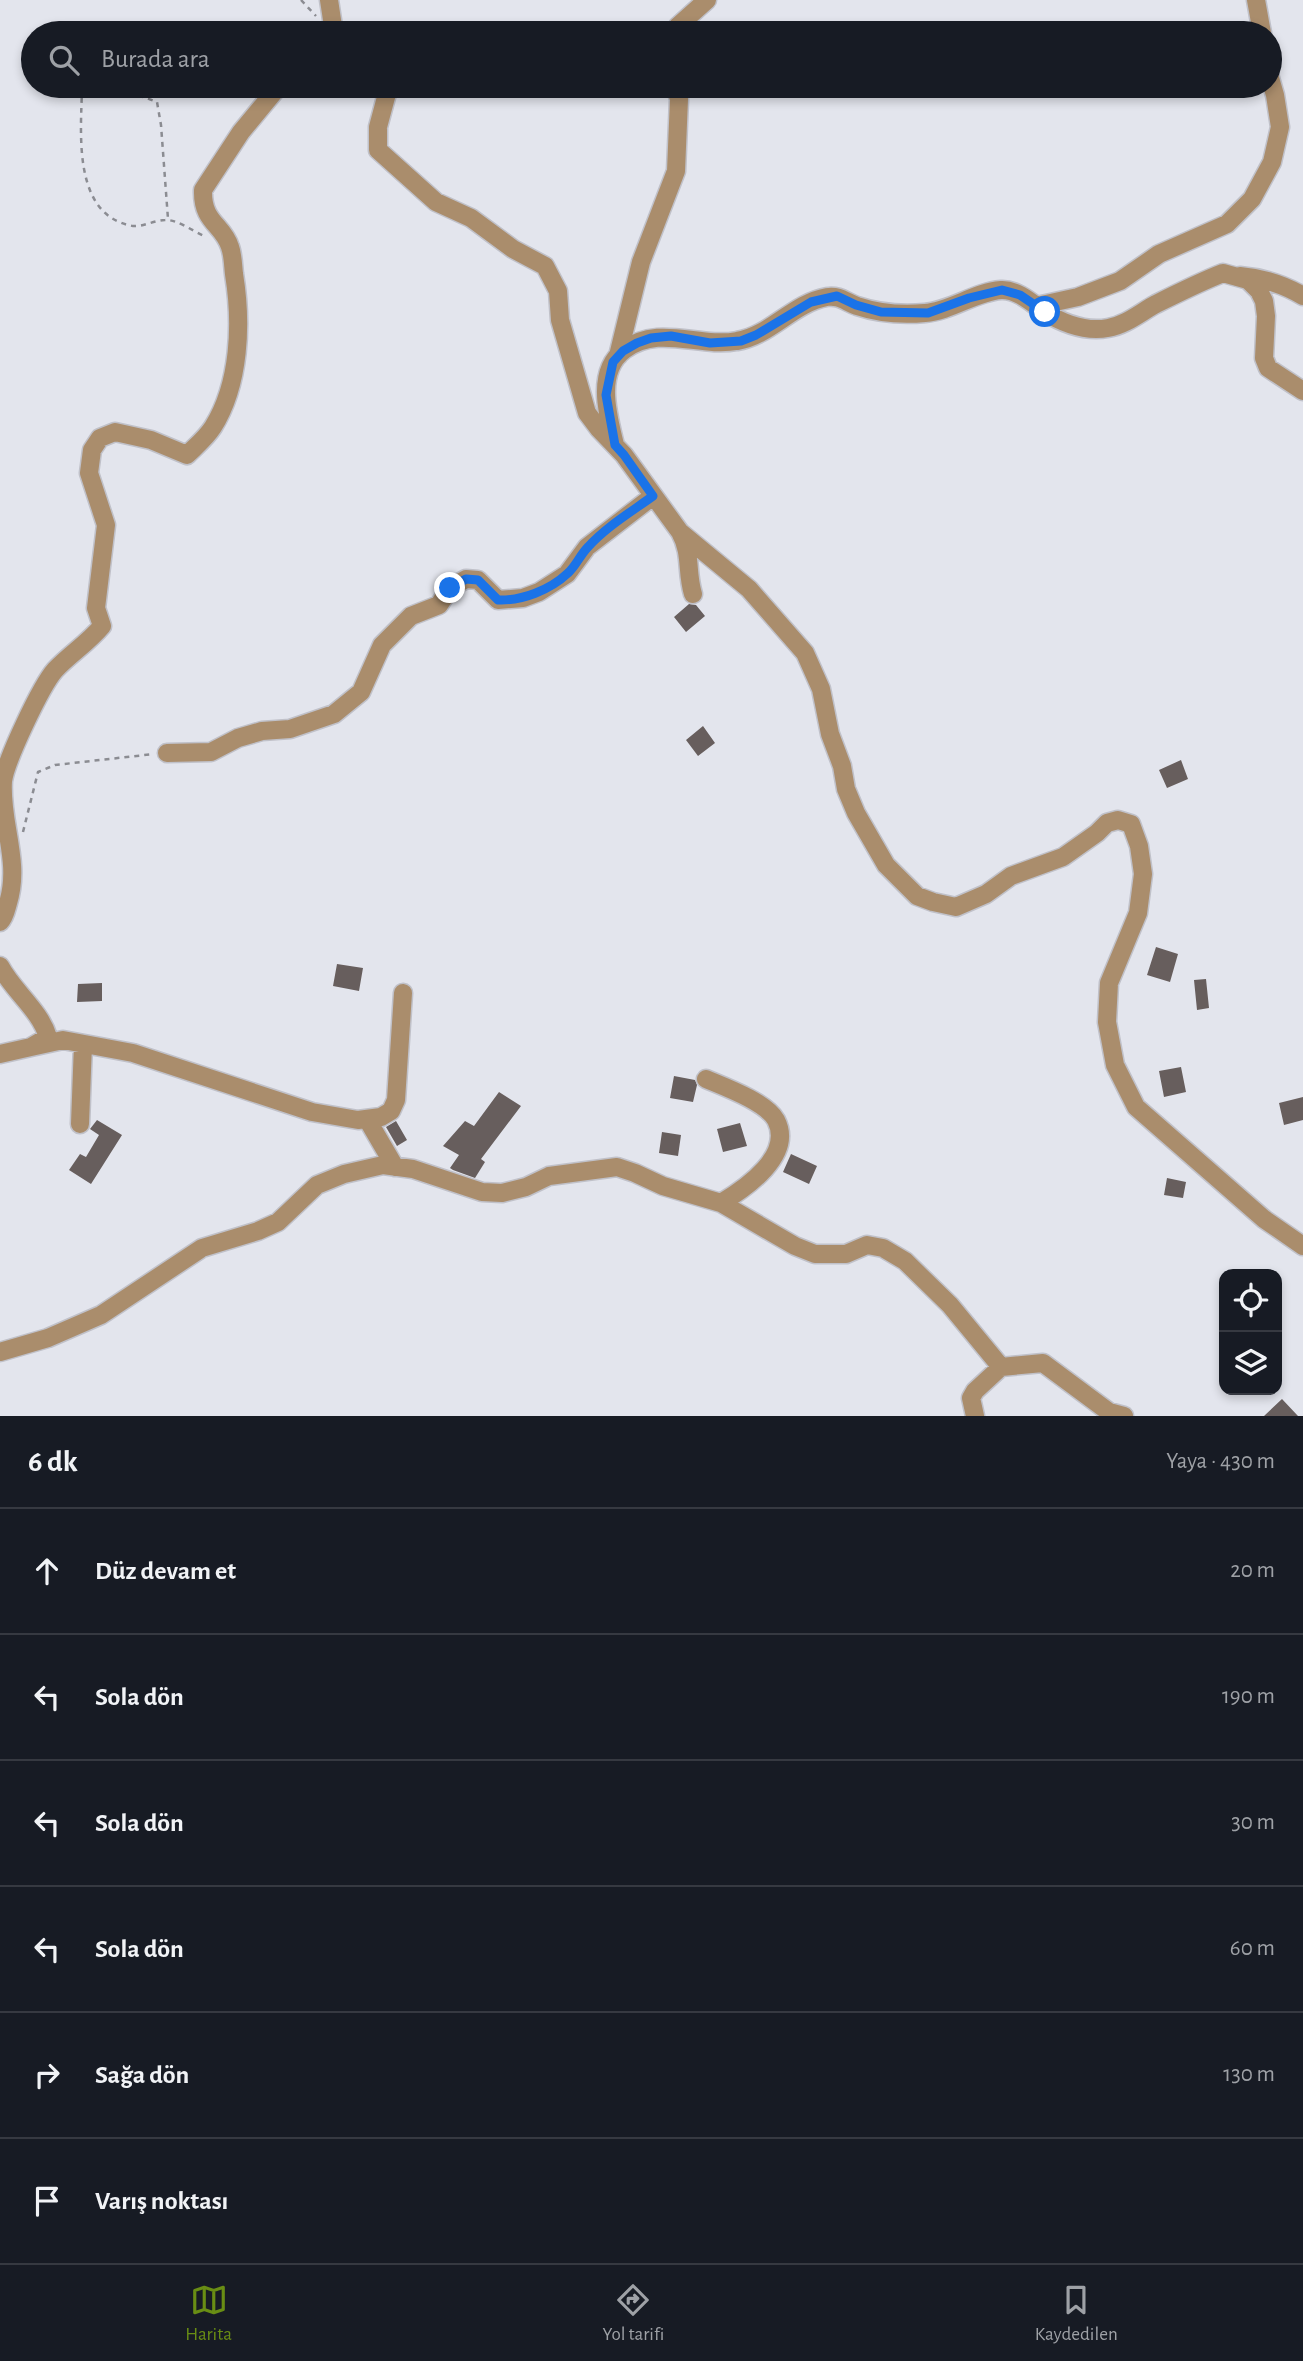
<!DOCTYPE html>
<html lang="tr">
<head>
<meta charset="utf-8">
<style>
  :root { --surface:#171b24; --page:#20242c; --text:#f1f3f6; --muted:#9ea1a6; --line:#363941; --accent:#698d14 }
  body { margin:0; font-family:"Alegreya Sans",sans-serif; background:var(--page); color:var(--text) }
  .controls { position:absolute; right:21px; bottom:21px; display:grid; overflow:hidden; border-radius:14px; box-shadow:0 4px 10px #0003 }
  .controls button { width:63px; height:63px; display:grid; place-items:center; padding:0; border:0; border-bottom:2px solid var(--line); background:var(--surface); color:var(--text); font:35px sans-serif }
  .stop { position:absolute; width:21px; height:21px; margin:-16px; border:5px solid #1a73e8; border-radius:50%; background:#fff }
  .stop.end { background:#1a73e8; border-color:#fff; box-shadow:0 2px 7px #0008 }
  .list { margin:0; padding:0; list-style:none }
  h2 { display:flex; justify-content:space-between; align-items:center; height:91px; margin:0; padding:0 28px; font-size:30px }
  h2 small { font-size:23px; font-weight:400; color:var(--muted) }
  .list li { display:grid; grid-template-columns:46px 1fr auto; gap:21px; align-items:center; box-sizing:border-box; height:126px; padding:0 28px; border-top:2px solid var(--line) }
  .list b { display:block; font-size:26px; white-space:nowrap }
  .list em { font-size:23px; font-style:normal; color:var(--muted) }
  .icon { flex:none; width:38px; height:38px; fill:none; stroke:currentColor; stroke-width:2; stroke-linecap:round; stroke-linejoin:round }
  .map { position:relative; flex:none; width:1303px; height:1416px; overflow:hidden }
  .search { position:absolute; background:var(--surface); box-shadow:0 4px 10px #0003; left:21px; right:21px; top:21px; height:77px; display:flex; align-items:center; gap:18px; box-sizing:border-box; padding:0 24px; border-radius:38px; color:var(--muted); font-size:26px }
  .sheet { height:847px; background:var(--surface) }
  nav { display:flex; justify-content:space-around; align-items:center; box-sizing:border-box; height:98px; border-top:2px solid var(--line); background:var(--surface); font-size:19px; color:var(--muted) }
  nav a { display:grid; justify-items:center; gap:4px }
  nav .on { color:var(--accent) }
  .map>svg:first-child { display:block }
</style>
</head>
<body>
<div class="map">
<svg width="1303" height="1416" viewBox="0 0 1303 1416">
  <rect width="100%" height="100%" fill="#e3e5ed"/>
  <!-- building -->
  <path fill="#675e5d" d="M689 604 696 605 705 616 686 632 674 617Z
    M703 726 715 743 698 756 686 740Z
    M1181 760 1188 779 1167 788 1159 770Z
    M1156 947 1178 954 1170 982 1147 975Z
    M337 964 363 968 359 991 333 986Z
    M1206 979 1209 1008 1197 1010 1194 980Z
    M102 983V1001L77 1002 78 984Z
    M1181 1067 1186 1092 1164 1097 1159 1071Z
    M674 1076 695 1080 697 1085 693 1102 670 1098Z
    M499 1092 521 1106 481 1159 485 1162 475 1178 453 1170 450 1168 459 1155 443 1146 465 1121 474 1126Z
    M1303 1097V1120L1284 1125 1279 1103Z
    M97 1120 122 1135 91 1184 69 1170 80 1154 86 1157 99 1135 90 1129Z
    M396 1121 407 1140 397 1146 386 1127Z
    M740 1123 747 1146 723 1152 717 1129Z
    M662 1132 681 1135 678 1156 659 1153Z
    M791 1154 817 1166 809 1184 783 1172Z
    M1167 1178 1186 1182 1183 1198 1164 1195Z
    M1282 1399 1298 1416H1264Z"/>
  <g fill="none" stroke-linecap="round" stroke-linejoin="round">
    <defs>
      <path id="minor" d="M329 0 334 33
        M1256 0 1262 33
        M674 33 678 26 707 0
        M389 86 378 127V150L436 202 471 218 513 249 545 266 558 291 560 320 587 413 599 429 624 455 680 532 749 589 805 653 821 689 830 734 842 766 846 789 856 813 886 865 917 896 933 902 956 907 986 894 1011 876 1063 857 1097 833 1107 823 1118 820 1131 824 1139 846 1143 874 1138 913 1109 983 1107 1022 1115 1065 1136 1107 1264 1219 1303 1246
        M1240 276C1263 278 1283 284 1303 296
        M1037 306 1078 297 1120 281 1159 254 1227 224 1252 199 1272 162 1280 127 1275 95 1270 78
        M618 356 641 262 676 171 679 99 675 86
        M615 445C608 416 595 372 624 350 659 324 698 348 737 341 770 336 793 303 827 297 839 295 846 302 857 306 878 313 903 315 925 313 951 311 975 292 1001 290 1016 289 1031 302 1043 311 1062 323 1086 332 1108 328 1126 325 1141 312 1156 304 1178 293 1200 282 1223 273L1248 280 1259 291 1264 301 1266 316 1264 358 1268 368 1303 391
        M680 532C692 554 686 571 693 594
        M167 753 211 752 238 738 262 731 290 729 334 714 361 692 382 645 411 616 439 605 450 588 466 579 478 580 498 600 523 598 539 592 567 574 587 547 653 496
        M0 922C5 917 6 910 8 903 21 861 0 823 3 781 6 760 41 686 55 670 70 654 88 643 102 626L96 608 106 525 89 473 92 450 100 438 115 432 151 440 187 455C196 446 206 438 213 427 240 384 242 323 234 274 233 266 233 255 230 247 223 224 202 223 203 190L241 132 279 86
        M0 966C13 991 40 1010 48 1037L31 1047 0 1054
        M31 1047 63 1040 133 1053 312 1112 358 1120 381 1117 391 1111 396 1100 403 993
        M706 1079C725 1087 766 1102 776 1120 794 1155 746 1188 721 1203
        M367 1119 395 1167
        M80 1124 83 1044
        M0 1352 48 1338 101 1315 202 1248 258 1231 278 1222 317 1185 344 1174 383 1165 413 1169 482 1192 502 1193 526 1187 549 1176 617 1167 635 1173 663 1186 721 1203 795 1246 815 1254H846L867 1245 883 1248 905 1261 950 1305 1001 1367 975 1391 971 1398 975 1416
        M1001 1367 1043 1363 1109 1412 1124 1416"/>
    </defs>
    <!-- minor casing -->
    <use href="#minor" stroke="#c0c1c9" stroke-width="21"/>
    <!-- path -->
    <path stroke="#8b8c92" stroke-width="2.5" stroke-dasharray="5 5" stroke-linecap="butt" d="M301 0 316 16
      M26 76 33 78
      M70 86 116 87 157 102 161 125 168 219
      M82 88C81 133 72 216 133 226 143 227 155 220 165 220 176 219 193 231 204 236
      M23 832 38 772 55 765 154 754"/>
    <!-- minor -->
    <use href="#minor" stroke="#aa8d6c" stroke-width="18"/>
  </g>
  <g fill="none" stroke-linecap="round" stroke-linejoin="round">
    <!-- route -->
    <path stroke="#1a73e8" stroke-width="9" d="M450 588 466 579 478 580 498 600C522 601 550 590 568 573 576 566 580 555 588 547 606 527 631 512 653 496L624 455 615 445 606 395 613 362 623 351 637 343 651 338 671 336 710 343 741 341 756 335 811 302 837 296 856 305 881 312 928 313 969 298 1002 290 1020 295 1045 312"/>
  </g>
</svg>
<div class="controls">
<button><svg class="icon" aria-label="locate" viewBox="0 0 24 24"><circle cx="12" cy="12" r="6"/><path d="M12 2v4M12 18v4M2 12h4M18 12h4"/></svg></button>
<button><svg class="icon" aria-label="layers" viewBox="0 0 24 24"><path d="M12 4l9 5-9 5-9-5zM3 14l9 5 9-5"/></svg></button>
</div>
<div class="stop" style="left:1045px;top:312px"></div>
<div class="stop end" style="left:450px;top:588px"></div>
<div class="search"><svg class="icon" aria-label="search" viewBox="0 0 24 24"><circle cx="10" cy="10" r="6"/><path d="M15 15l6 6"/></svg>Burada ara</div>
</div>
<section class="sheet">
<h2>6 dk<small>Yaya · 430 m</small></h2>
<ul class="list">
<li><svg class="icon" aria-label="ahead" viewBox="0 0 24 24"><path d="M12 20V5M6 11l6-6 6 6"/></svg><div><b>Düz devam et</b></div><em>20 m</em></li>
<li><svg class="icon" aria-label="left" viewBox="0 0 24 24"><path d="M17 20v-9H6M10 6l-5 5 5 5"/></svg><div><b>Sola dön</b></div><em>190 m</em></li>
<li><svg class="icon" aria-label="left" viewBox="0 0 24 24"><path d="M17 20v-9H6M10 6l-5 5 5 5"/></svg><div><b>Sola dön</b></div><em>30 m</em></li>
<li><svg class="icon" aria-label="left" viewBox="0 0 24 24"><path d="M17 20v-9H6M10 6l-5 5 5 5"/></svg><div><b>Sola dön</b></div><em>60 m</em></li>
<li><svg class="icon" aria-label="right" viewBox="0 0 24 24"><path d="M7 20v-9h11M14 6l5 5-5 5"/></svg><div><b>Sağa dön</b></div><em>130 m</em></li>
<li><svg class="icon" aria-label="arrive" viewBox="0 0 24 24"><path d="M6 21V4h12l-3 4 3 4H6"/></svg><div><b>Varış noktası</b></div></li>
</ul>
</section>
<nav>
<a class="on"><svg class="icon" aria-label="map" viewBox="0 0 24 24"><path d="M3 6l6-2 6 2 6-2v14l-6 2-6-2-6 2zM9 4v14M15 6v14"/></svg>Harita</a>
<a><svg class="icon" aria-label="directions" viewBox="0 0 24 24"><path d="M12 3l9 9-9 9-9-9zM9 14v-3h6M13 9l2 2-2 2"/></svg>Yol tarifi</a>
<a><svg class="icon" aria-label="saved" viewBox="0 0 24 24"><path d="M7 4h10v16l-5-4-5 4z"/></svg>Kaydedilen</a>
</nav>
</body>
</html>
